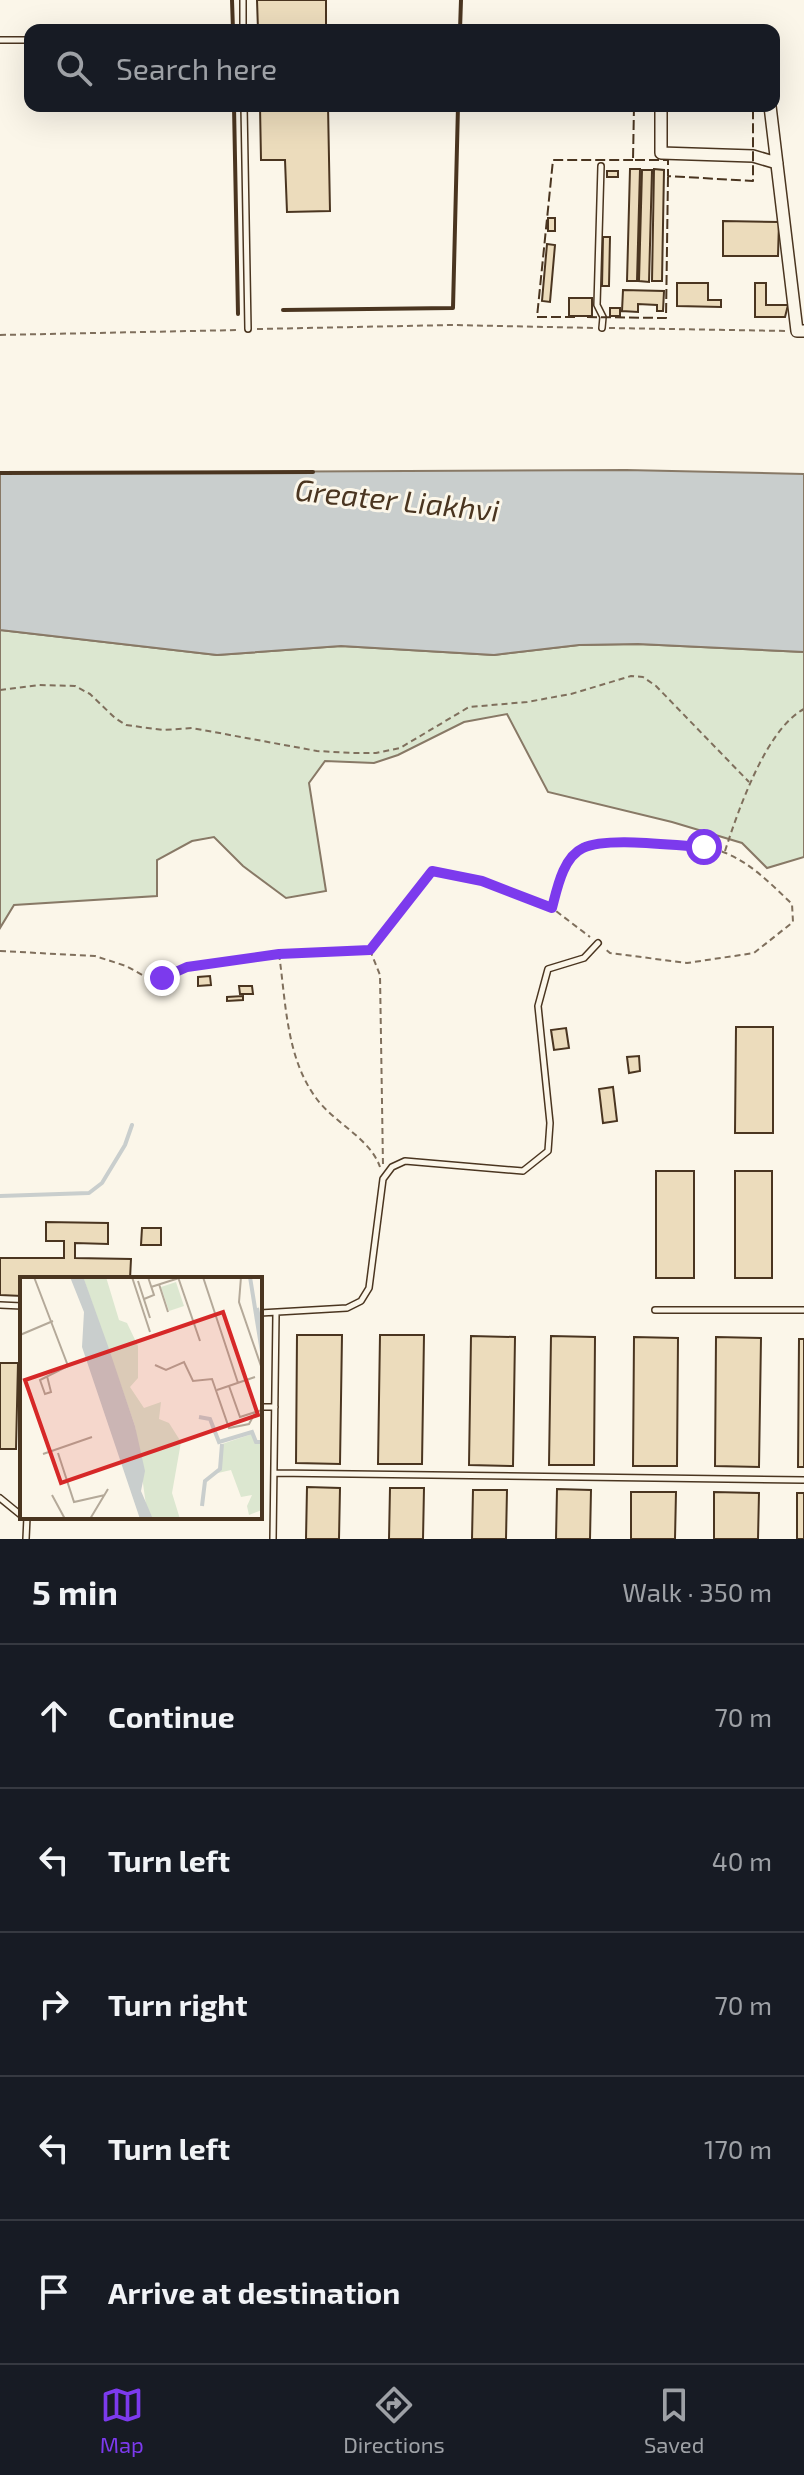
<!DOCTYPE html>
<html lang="en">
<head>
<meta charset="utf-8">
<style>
  :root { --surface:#171b24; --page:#242831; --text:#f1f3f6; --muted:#9ea1a6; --line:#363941; --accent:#7c3aed }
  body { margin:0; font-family:"Exo 2",sans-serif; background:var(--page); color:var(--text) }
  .stop { position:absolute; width:24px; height:24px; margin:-18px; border:6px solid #7c3aed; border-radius:50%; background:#fff }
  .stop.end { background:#7c3aed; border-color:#fff; box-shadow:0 2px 8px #0008 }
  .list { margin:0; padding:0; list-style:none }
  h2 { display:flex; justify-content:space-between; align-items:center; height:104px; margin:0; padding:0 32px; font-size:34px }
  h2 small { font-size:26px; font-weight:400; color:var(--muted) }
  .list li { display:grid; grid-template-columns:52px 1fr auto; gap:24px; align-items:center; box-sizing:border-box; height:144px; padding:0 32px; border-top:2px solid var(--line) }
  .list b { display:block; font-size:30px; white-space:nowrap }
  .list em { font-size:26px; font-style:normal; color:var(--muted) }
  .icon { flex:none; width:44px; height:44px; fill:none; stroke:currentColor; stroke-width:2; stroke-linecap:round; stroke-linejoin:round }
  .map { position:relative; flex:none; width:804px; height:1539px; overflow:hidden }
  .search { position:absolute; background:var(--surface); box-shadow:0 8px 32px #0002; left:24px; right:24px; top:24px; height:88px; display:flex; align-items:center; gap:20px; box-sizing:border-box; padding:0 28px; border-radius:16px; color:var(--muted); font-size:30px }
  .sheet { height:824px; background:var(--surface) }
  nav { display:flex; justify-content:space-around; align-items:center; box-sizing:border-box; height:112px; border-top:2px solid var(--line); background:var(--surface); font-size:22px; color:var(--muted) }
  nav a { display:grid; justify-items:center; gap:4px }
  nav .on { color:var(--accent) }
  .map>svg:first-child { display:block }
</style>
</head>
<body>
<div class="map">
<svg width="804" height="1539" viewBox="0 0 804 1539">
  <rect width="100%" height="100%" fill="#fbf6e9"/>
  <!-- green -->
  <path fill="#dce7d0" stroke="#887966" stroke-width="2" d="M0 630 217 655 341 646 494 655 579 645 638 644 804 652V857L767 868 742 843 672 822 548 792 507 714 464 722 398 755 374 763 325 761 309 783 326 891 286 898 243 866 214 837 192 841 157 860V896L14 905 0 928Z"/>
  <!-- water -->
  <path fill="#c9cecd" stroke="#887966" stroke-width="2" d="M626 470 804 474V652L638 644 579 645 494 655 341 646 217 655 0 630V473Z"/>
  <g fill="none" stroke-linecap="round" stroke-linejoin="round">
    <!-- stream -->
    <path stroke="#c9cecd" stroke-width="4" d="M0 1196 89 1193 102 1183 125 1145 132 1125"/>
  </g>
  <!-- building -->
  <path fill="#ecdcbc" stroke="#4a3520" stroke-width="2" d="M257 0H326V30H258Z
    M260 106H328L330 211 287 212 285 160H261Z
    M630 169H640L637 281H627Z
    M654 169 664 170 662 281H652Z
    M642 170H652L649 282 639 281Z
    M607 171H618V177H607Z
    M548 218H555V231H548Z
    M723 221 779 222 778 256H723Z
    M603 237H610L609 286H602Z
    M547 244 555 245 550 302 542 301Z
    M677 283H708V300H721V307L677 306Z
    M755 283H766V305H788L785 317H755Z
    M623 290 664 291 663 311H657V305L638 304V312L622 311Z
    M569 298H592V316H569Z
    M610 308H620V316H610Z
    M210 976 211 985 198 986V977Z
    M239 986H252L253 994H240Z
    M243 996V1000L227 1001V997Z
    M736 1027H773V1133H735Z
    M566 1028 569 1048 554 1050 551 1030Z
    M639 1056 640 1071 629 1073 627 1057Z
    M613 1087 617 1121 603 1123 599 1089Z
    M656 1171H694V1278H656Z
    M735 1171H772V1278H735Z
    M46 1222 108 1223V1244L75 1243V1258L131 1259 130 1279H22V1296L0 1295V1258H64V1241H46Z
    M142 1228H161V1245H141Z
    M297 1335H342L340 1464 296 1463Z
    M380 1335H424L422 1464H378Z
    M471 1336 515 1337 513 1466 469 1465Z
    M551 1336 595 1337 594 1465H549Z
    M634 1337 678 1338 677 1466H633Z
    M716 1337 761 1338 759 1467 715 1466Z
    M799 1339H804V1467H798Z
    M0 1363H18L16 1449H0Z
    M307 1487 340 1488 339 1539H306Z
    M390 1488H424L423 1539H389Z
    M557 1489 591 1490 590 1539H556Z
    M473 1490H507L506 1539H472Z
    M631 1492H676L675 1539H631Z
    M714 1492 759 1493 758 1539H714Z
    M797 1493H804V1539H797Z"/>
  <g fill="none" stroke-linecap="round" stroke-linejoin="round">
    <defs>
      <path id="lane" d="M243 0V30
        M0 40H30
        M244 106 248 329
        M601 166 597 305 603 317 602 328
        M0 1305 22 1306
        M655 1310H804
        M260 1313 347 1308 361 1301 369 1288 383 1179 392 1167 405 1161 523 1171 548 1151 550 1123 538 1006 548 969 584 958 598 943
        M260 1407H275
        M274 1473 804 1480
        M0 1498 22 1516
        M26 1539 27 1517
        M273 1539 276 1314"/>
      <path id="street" d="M663 106 661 107V153L753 156 777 163
        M770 106 797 331H804"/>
    </defs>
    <!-- lane casing -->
    <use href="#lane" stroke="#4a3520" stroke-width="8"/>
    <!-- street casing -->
    <use href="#street" stroke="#4a3520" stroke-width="14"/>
    <!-- path -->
    <path stroke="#7f6f5c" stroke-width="2" stroke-dasharray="6 4" stroke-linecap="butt" d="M609 328 787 331
      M257 329 452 325 595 328
      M0 335 239 330
      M0 690 39 685 75 686 90 694 115 718 126 725 163 730 192 728 317 751 352 753H376L400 748 469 707 527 702 571 694 631 676 643 677 656 686 749 782
      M725 851C738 811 766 729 804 709
      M552 908C557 889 563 859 581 848 599 838 703 844 723 852 750 862 771 884 792 904L793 922 754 953 687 963 610 953 604 948
      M370 950 380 975 383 1166
      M0 951 95 956 126 966 148 978H162L187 967 279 954 370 950 432 871 482 881 552 908 590 937
      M279 954C286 1003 286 1057 316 1098 334 1123 370 1138 380 1167"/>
    <!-- lane -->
    <use href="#lane" stroke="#fbf6e9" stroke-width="5"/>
    <!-- street -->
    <use href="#street" stroke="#fbf6e9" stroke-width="11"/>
    <!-- fence -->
    <path stroke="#4a3520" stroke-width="2" stroke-dasharray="10 4" stroke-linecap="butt" d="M634 106 633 160H668V176L753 181V106
      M575 317H537L553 160H633
      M587 317 666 318 668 176"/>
    <!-- wall -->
    <path stroke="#4a3520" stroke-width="4" d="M232 0 233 30
      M460 30 461 0
      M234 106 238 314
      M283 310 453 308 458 106
      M0 473 313 472"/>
  </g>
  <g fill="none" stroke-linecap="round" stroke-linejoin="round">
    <!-- route -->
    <path stroke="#7c3aed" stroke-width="10" d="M162 978 187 967 279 954 370 950 432 871 482 881 552 908C557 889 563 857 583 848 608 836 674 846 704 847"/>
  </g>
  <g text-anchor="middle" stroke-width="6" stroke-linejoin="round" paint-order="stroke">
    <!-- water labels -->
    <g font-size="30" font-style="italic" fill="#4a3520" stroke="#fbf6e9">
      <text transform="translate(397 501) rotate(6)" y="10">Greater Liakhvi</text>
    </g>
  </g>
  <!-- overview -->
  <g transform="translate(20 1277)">
    <rect width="242" height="242" fill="#fbf6e9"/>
    <path d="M63 0H86L99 43 107 46 118 69V101L110 110 124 131 141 125 139 142 149 146 161 165 152 216 160 242H133L126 228 115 149ZM156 5 164 29 149 34 141 10ZM232 157 235 167 242 166V233L229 238 227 229 232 218 221 220 211 193 198 196 202 167Z" fill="#dce7d0"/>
    <path d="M50 0 64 2 88 69 115 149 125 194 121 214 133 242H120L62 70 64 35Z" fill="#c9cecd"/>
    <path fill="none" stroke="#c9cecd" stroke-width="4" d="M230 0 242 75M237 31 242 57M179 140 190 142 199 165 232 155 236 165H242M182 229 185 204 200 192 202 167"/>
    <path fill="none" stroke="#b4a999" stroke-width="2" d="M14 0 48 89 20 103 25 117 31 115 27 99M112 0 130 55M158 0 180 64M183 0 218 106M221 0 219 25 242 92M118 4 130 41M139 7 148 35M131 10 159 1M124 22 134 18 128 0M0 58 33 44M135 88 146 93 164 85 173 104 192 102 209 151 229 147 235 136M209 109 220 140 242 133M197 113 235 100M38 176 54 225 85 218M23 177 72 160M32 218 45 242M70 242 88 212"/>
    <path fill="#d62828" fill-opacity="0.15" stroke="#d62828" stroke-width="4" d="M203 35 238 138 41 206 5 103Z"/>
    <rect width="242" height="242" fill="none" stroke="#4a3520" stroke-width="4"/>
  </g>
</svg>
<div class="stop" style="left:704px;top:847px"></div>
<div class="stop end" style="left:162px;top:978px"></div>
<div class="search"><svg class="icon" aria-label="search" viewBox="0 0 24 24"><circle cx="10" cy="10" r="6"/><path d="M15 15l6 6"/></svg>Search here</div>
</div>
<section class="sheet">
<h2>5 min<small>Walk · 350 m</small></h2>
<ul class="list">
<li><svg class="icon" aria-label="ahead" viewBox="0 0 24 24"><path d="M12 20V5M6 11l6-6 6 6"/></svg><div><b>Continue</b></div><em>70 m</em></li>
<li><svg class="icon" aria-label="left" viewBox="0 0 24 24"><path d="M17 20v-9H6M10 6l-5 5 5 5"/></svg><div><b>Turn left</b></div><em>40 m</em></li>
<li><svg class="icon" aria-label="right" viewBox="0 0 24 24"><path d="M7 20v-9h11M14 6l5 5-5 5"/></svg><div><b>Turn right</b></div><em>70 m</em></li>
<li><svg class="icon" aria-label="left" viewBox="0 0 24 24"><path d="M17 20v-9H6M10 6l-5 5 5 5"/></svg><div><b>Turn left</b></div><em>170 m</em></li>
<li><svg class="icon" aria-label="arrive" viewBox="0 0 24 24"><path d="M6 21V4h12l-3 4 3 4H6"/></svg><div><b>Arrive at destination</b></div></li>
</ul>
</section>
<nav>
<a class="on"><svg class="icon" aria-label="map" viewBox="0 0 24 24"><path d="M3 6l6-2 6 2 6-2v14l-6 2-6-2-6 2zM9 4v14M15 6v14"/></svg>Map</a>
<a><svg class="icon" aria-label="directions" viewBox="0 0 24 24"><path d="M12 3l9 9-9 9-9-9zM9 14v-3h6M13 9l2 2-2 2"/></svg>Directions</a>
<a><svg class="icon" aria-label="saved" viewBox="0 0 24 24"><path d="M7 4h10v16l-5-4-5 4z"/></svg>Saved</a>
</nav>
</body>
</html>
